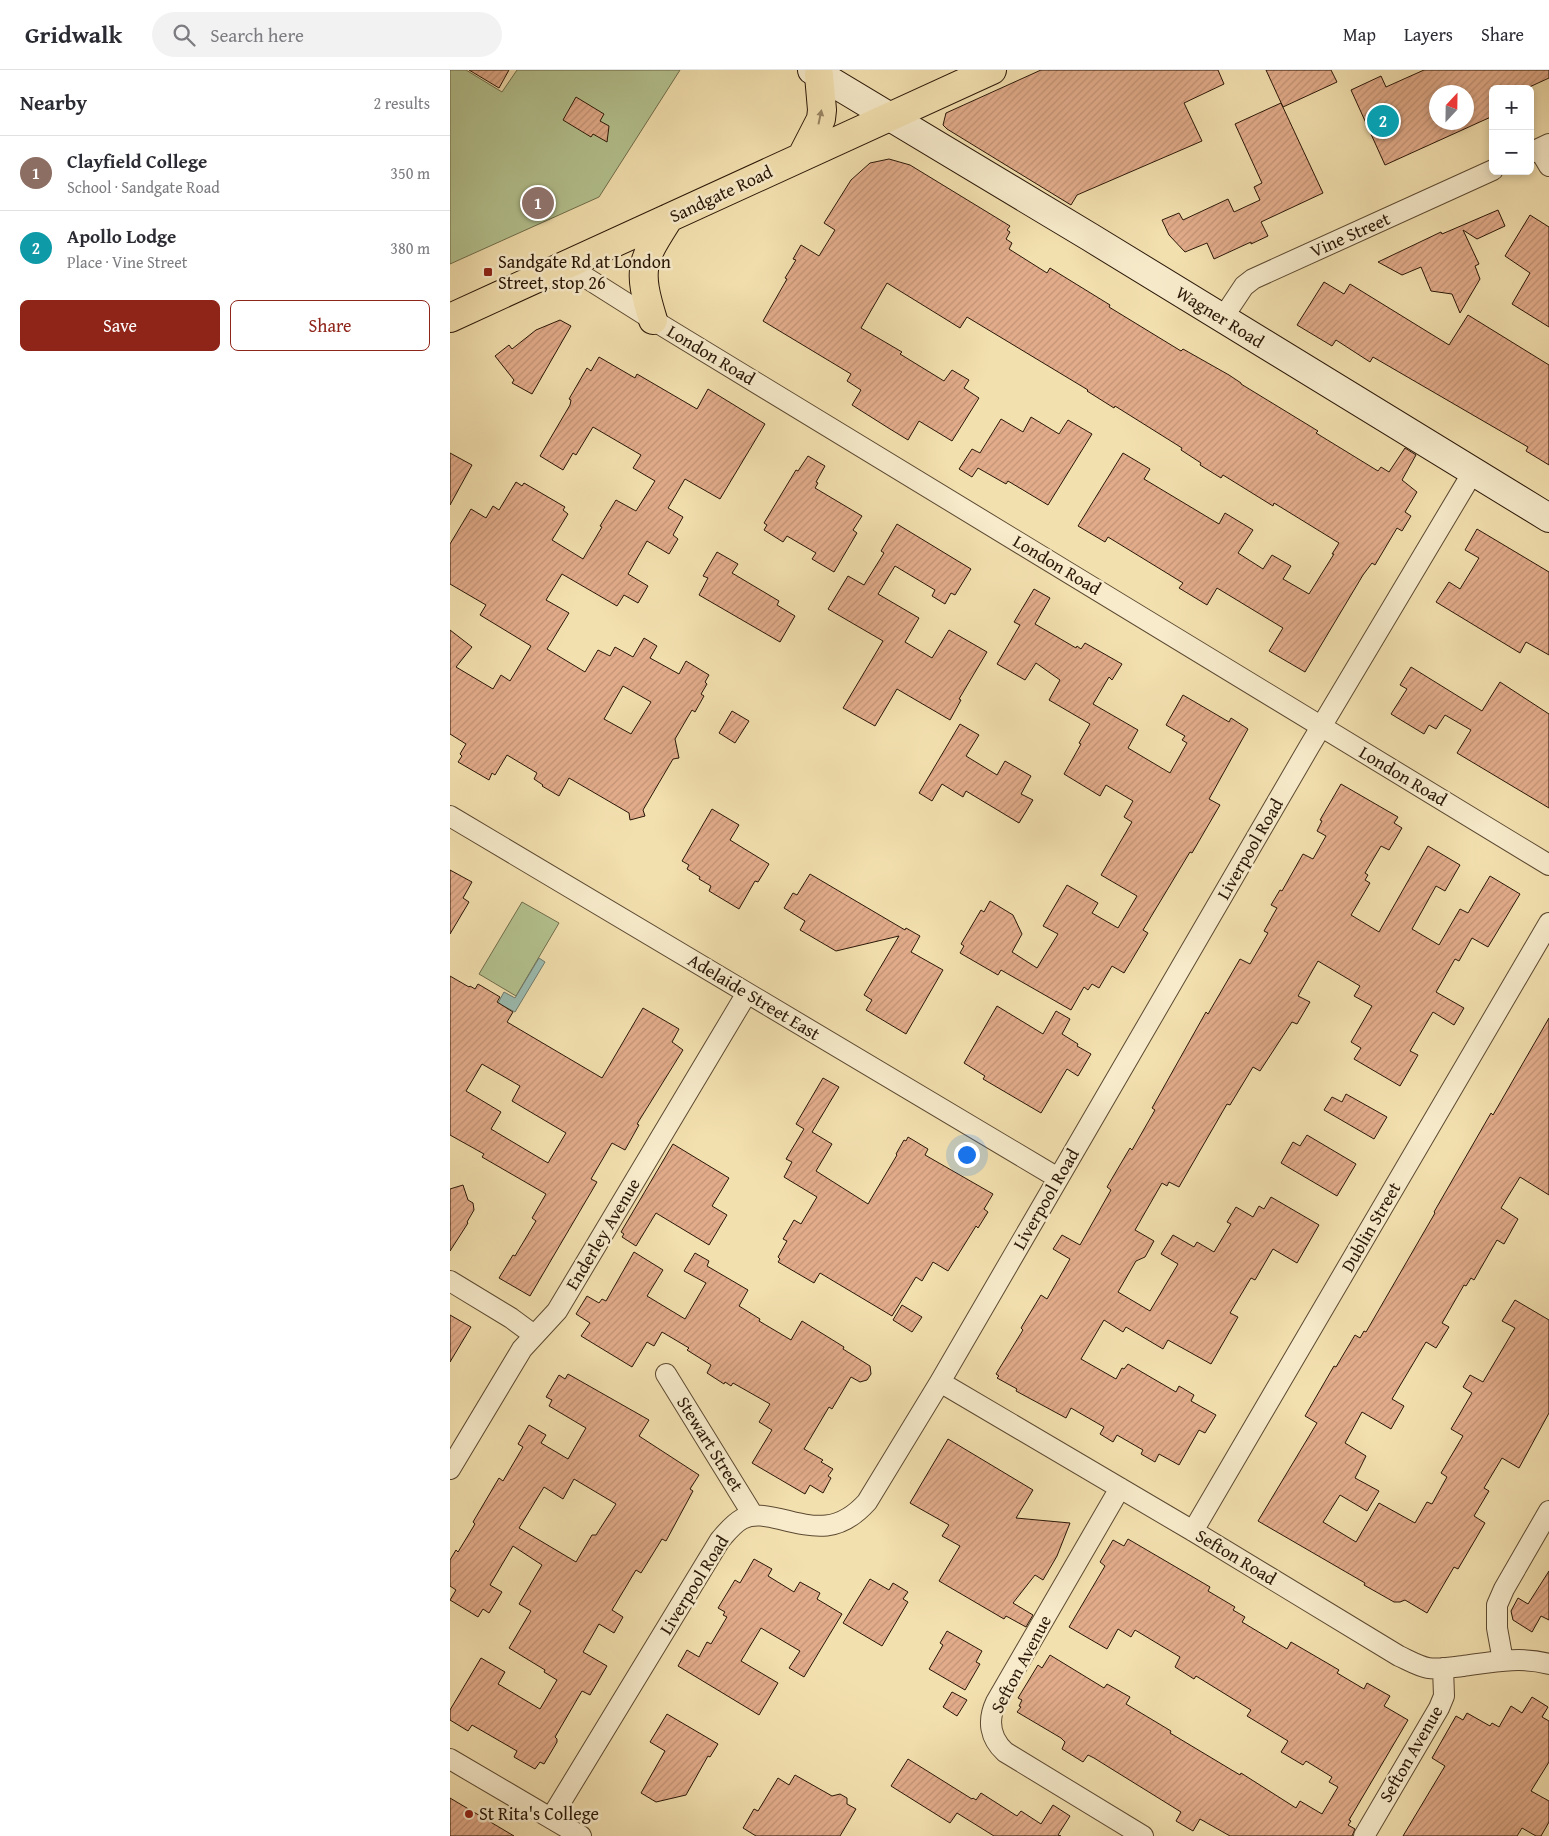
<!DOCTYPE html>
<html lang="en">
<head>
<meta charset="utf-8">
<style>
  :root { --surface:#fff; --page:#f2f2f3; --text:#2b2b33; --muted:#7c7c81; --line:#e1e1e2; --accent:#8f2418 }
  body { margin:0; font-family:"Gentium Book Plus",serif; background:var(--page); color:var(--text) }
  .controls { position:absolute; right:15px; top:15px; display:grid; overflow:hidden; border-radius:8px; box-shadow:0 2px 8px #0003 }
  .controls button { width:45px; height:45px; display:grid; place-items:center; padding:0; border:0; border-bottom:1px solid var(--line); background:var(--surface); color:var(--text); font:25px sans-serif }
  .compass { position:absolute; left:979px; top:15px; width:45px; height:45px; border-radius:50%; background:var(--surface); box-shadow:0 2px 8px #0003; rotate:22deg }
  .you { position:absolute; left:516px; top:1084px; width:18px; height:18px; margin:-12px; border:4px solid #fff; border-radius:50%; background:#1a73e8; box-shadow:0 0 0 8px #1a73e833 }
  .badge { display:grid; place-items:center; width:32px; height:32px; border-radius:50%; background:var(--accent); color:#fff; font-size:16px; font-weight:700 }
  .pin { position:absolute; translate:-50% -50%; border:2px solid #fff; box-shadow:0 1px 5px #0006 }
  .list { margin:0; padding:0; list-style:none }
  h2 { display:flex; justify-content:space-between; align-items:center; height:65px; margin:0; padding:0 20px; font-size:21px }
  h2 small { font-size:16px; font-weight:400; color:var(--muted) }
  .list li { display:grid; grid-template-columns:32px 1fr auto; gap:15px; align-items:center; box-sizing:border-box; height:75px; padding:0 20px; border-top:1px solid var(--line) }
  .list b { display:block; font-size:19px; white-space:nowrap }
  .list p { margin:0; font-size:16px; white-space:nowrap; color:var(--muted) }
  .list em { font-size:16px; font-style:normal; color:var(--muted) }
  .actions { display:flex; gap:10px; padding:15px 20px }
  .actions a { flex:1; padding:11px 0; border:1px solid var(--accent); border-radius:8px; text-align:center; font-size:18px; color:var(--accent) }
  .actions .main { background:var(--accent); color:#fff }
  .icon { flex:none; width:28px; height:28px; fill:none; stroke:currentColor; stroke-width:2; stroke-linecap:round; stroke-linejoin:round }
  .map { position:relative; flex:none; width:1099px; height:1766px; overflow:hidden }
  header { display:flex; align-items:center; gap:30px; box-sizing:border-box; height:70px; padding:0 25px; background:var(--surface); border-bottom:1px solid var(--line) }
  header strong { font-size:24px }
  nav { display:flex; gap:28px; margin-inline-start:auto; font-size:18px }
  .search { width:350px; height:45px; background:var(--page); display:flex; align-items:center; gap:12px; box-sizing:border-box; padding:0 18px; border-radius:28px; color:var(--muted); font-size:19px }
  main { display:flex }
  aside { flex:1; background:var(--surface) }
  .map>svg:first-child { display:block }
</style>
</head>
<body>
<header>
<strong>Gridwalk</strong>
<div class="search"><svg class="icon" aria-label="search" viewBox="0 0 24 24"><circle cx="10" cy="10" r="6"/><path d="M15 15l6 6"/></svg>Search here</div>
<nav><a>Map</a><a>Layers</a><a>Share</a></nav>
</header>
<main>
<aside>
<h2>Nearby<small>2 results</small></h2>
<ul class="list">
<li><span class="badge" style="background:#8d6e63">1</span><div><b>Clayfield College</b><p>School · Sandgate Road</p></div><em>350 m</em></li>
<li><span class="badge" style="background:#0f9aa8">2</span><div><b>Apollo Lodge</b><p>Place · Vine Street</p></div><em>380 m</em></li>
</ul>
<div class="actions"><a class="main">Save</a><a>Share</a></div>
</aside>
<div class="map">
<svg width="1099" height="1766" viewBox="0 0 1099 1766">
  <defs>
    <pattern id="building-hatch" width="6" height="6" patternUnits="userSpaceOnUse" patternTransform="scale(1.25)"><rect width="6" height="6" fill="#e2ac8b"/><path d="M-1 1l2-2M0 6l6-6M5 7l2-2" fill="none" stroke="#c29376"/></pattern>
  </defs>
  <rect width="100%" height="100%" fill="#f3e0af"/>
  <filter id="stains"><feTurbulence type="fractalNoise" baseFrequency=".004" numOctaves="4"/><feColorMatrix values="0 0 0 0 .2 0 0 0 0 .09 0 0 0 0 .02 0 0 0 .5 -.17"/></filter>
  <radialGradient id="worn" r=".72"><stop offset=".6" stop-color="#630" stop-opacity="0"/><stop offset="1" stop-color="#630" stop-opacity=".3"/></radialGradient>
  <!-- pitch -->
  <path fill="#b4c390" stroke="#6f6d4c" d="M0 0H16L52 22 67 0H230L149 127 0 194Z
    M72 832 109 853 66 926 29 904Z"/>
  <!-- water -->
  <path fill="#9cbcb1" stroke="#6e7a6d" d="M89 888 95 892 65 942 48 933 54 922 65 928Z"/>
  <!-- building -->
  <path fill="url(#building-hatch)" stroke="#2a1707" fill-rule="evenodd" d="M19 0H59L49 18Z
    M591 0H768L774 14 734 33 752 71 627 125 621 135 497 59 493 55 496 43Z
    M816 0H881L887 12 833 37Z
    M974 0H1099V8L1075 19H1043V46L935 95 901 20 931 6 936 17ZM986 22H1016V52H986Z
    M126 27 154 44 150 51 159 56 157 72 143 64 141 67 113 50Z
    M831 33 873 123 811 152 818 166 801 174V172L764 189 757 173 735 182 719 165 712 150 729 143 733 150 778 129 784 142 810 130 804 117 812 113 785 54Z
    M439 89 460 95 560 156 557 160 560 162 556 169 562 173 559 179 597 203 600 198 660 235 659 237 731 281 733 279 779 305 791 313V314L868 361 866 363 928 401 931 397 939 402 955 378 966 385 952 410 967 422 955 442 961 446 952 461 947 458 925 495 922 493 913 505 855 602 819 581 833 558 767 518 757 535 729 518 733 513 658 467 655 472 628 456 673 383 700 399 694 409 769 454 775 443 803 460 788 483 813 499 822 485 841 496 833 509 859 524 884 484H882L889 473 824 433 823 436 773 405 771 408 750 395 751 393 731 380 732 378 665 336 664 338 637 321 638 320 517 247 510 258 437 213 411 258 452 282 450 284 494 311 502 300 519 310 514 318 529 328 502 371 469 351 458 370 440 359 402 335 411 320 397 311 401 304 313 251 337 209 335 208 346 190 343 189 351 175 369 186 385 160 374 153 401 110 420 93Z
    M1048 140 1055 156 1027 169 1013 160 1029 194 1025 196 1030 209 1010 243 1002 224 981 221 971 197 952 205 928 192 991 162 992 164Z
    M1080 145 1099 157V257L1062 234 1080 203 1055 186Z
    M874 212 894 224 900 214 999 275 1018 245 1099 295V395L1076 381 1078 377 923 287 920 292 886 270 882 276 847 255Z
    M110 250 121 256 82 324 62 313 64 310 45 286 59 275 62 279 86 260Z
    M149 287 185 308 187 304 247 339 258 319 315 354 270 429 235 409 218 438 233 447 223 465 228 469 219 484 197 471 178 504 198 516 188 533 174 525 167 536 112 504 96 530 119 543 97 579 135 602 148 580 160 586 165 577 183 587 194 568 207 576 200 588 229 604 236 591 259 605 255 612 257 614 251 624 254 626 245 642 242 640 225 669 229 688 223 689 193 740 195 746 180 750 179 743 119 708 109 726 92 716 93 715 84 709 87 703 57 685 45 705 42 703 39 710 8 692 12 686 10 684 16 674 0 664V560L22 577 6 597 43 619 51 605 60 611 81 576 30 545 36 535 0 514V474L21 439 36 448 43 436 49 440 66 412 72 416 74 413 115 437 113 440 118 444 102 470 133 489 152 457 150 456 166 430 186 441 205 411 183 398 191 385 143 357 126 385 123 383 113 400 90 386 120 335 121 330 119 329 137 298 141 301ZM173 616 201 632 181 664 154 649Z
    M581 347 609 364 618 350 642 364 598 435 558 411 556 414 528 398 522 407 509 399 522 379 530 383 551 349 573 362Z
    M0 383 22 395 0 435Z
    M358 386 375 396 366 412 368 413 365 418 412 446 403 460 407 463 384 502 362 489 366 483 337 466 333 472 314 460 317 455 314 453 346 400 348 401Z
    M447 454 521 499 505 525 501 523 495 534 482 526 485 520 445 496 428 524 469 548 455 572 482 588 499 560 537 582 509 629 511 630 500 650 447 619 425 656 393 638 433 571 378 539 398 506 414 515 434 483 431 481Z
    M1027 459 1099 502V585L1076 572 1070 583 986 532 999 512 1010 519 1029 488 1015 480Z
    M267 482 288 494 282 503 329 531 327 535 345 546 330 572 249 525 258 508 253 506Z
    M584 519 600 528 585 554 626 578 627 576 631 579 635 573 672 594 662 610 659 607 643 634 688 660 678 678 720 703 737 673 732 670 735 666 716 655 733 625 779 652 781 648 798 659 759 729 770 735 742 783 740 782 693 860 698 863 674 903 662 896 649 918 642 914 638 920 634 917 621 940 551 900 548 905 510 883 514 876 511 874 531 840 534 842 540 831 563 845 572 864 562 882 587 898 608 864 593 856 617 815 648 833 642 843 668 858 687 826 651 805 682 752 674 747 683 731 656 715 650 726 614 704 631 674 629 673 640 654 599 630 610 610 586 593 575 610 547 594 570 555 564 552Z
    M961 597 1032 641 1050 612 1099 644V738L1007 683 1021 660 995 645 986 659 979 655 974 664 941 644 957 619 950 615Z
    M282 641 299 651 285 673 269 663Z
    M510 654 529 665 516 686 547 705 555 691 581 706 571 724 583 730 569 753 516 721 513 727 492 714 482 731 469 723Z
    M891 714 948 747 944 753 952 758 939 780 931 776 915 803 918 805 915 810 920 813 901 845 929 862 978 776 1010 795 995 821 986 816 962 859 989 875 1010 839 1018 843 1040 806 1070 824 1038 877 1022 868 1009 891 1005 889 986 922 1014 938 1004 955 983 942 960 981 968 985 950 1016 904 989 911 978 901 972 922 936 904 926 910 916 868 891 848 926 860 932 847 954 842 952 810 1001 803 997 780 1035 777 1034 729 1117 719 1112 717 1116 712 1113 685 1160 704 1171 695 1187 686 1191 668 1222 700 1241 728 1194 711 1184 723 1165 744 1177 747 1172 764 1182 781 1154 777 1152 786 1137 803 1147 809 1136 814 1139 821 1127 869 1155 847 1193 823 1179 805 1210 801 1208 780 1243 788 1247 761 1294 718 1270 713 1279 676 1257 673 1262 654 1250 631 1289 666 1309 672 1298 674 1299 678 1294 726 1322 729 1316 744 1325 741 1331 766 1345 755 1363 749 1360 729 1395 709 1384 705 1392 691 1384 693 1380 667 1365 663 1372 650 1364 654 1357 621 1338 616 1348 566 1321 567 1319 547 1308 549 1306 546 1304 573 1260 571 1258 591 1225 597 1229 620 1189 603 1179 612 1165 630 1175 661 1120 657 1117 680 1078 682 1080 705 1040 702 1038 756 942 758 944 790 889 800 894 818 863 814 861 827 838 821 835 830 820 832 821 853 784 863 789 876 766 867 761 872 751 870 750Z
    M262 739 289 755 280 770 319 794 308 812 305 811 289 839 259 821 261 816 249 809 250 807 237 799 239 795 232 791Z
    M0 800 22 812 13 828 19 832 0 864Z
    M360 804 455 860 456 858 470 866 461 882 493 900 456 964 416 940 422 930 414 925 449 866 386 881 350 860 355 851 334 838 343 823 347 825Z
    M0 906 19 917 20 916 25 919 28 914 50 927 47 932 63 942 57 952 152 1008 193 938 229 959 222 972 233 980 187 1054 189 1055 175 1080 162 1073 141 1109 147 1112 80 1226 49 1208 63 1185 65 1186 86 1151 82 1148 96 1124 32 1087 34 1084 0 1065ZM32 994 70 1016 62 1031 116 1063 98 1093 41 1059 51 1042 16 1021Z
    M547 936 593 964 606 941 620 949 612 964 628 974 627 976 641 984 628 1006 617 999 591 1043 533 1009 535 1006 514 993Z
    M1099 948V1125L1070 1107 1051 1138 1068 1149 1054 1174 1047 1170 1024 1210 1021 1208 1016 1216 1014 1215 992 1253 999 1257 986 1278 976 1272 942 1329 954 1336 941 1359 912 1342 895 1373 916 1386 905 1408 929 1421 917 1441 890 1425 873 1452 906 1472 929 1433 965 1453 977 1432 982 1434 997 1407 991 1403 1013 1366 1001 1359 1022 1323 1013 1317 1020 1305 1033 1312 1065 1258 1052 1251 1065 1230 1099 1250V1343L1069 1398 1052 1388 1034 1418 1039 1421 1024 1446 1035 1453 1008 1499 1004 1497 977 1543 955 1530 950 1532H944L914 1515 915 1513 808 1451 867 1353 855 1346 884 1296 886 1297 905 1265 910 1268 914 1261 916 1262 985 1143 984 1142 1041 1043 1043 1045Z
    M373 1008 389 1017 362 1062 382 1074 366 1101 418 1134 447 1085 446 1084 454 1070 456 1071 458 1067 478 1079 475 1085 543 1124 534 1139 538 1142 528 1158 526 1156 498 1201 483 1192 472 1211 466 1207 442 1246 370 1203 364 1213 328 1192 330 1189 328 1187 337 1171 333 1169 344 1150 351 1154 367 1127 334 1107 342 1092 336 1089 354 1059 346 1054Z
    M896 1024 937 1047 924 1069 874 1040 882 1027 892 1032Z
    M857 1065 906 1094 887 1126 831 1093 843 1072 850 1076Z
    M223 1074 279 1108 262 1136 277 1145 259 1175 206 1143 186 1176 172 1167 174 1164 171 1162Z
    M13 1115 18 1130 23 1133 24 1140 17 1152 18 1153 0 1181V1119Z
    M184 1182 213 1200 197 1226 235 1249 256 1213 234 1201 245 1183 259 1191 257 1196 298 1220 289 1236 310 1249 309 1251 341 1270 352 1251 394 1277 393 1279 420 1296 421 1304 417 1310 410 1312 401 1307 382 1339 379 1337 354 1379 373 1390 371 1392 383 1399 378 1406 381 1408 373 1423 360 1415 355 1424 302 1393 322 1360 309 1352 320 1334 283 1313 281 1316 275 1312 274 1314 257 1303 261 1295 237 1280 239 1278 212 1262 204 1276 197 1272 182 1297 131 1266 140 1253 126 1244 137 1226 149 1233 152 1229 156 1231Z
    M452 1235 472 1247 462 1262 443 1250Z
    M0 1245 21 1257 0 1292Z
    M118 1304 199 1350 189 1366 249 1405 240 1419 243 1421 216 1471 212 1469 191 1503 186 1500 162 1540 173 1547 164 1563 149 1554 133 1582 157 1596 140 1625 132 1621 105 1667 107 1669V1672L94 1694 90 1692 85 1699 64 1687 67 1681 22 1655 18 1661 0 1650V1640L31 1588 55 1602 48 1614 90 1639 107 1610 94 1602 95 1600 59 1578 81 1541 69 1534 92 1495 63 1476 40 1515 52 1522 39 1543 33 1539 28 1547 0 1530 6 1520 0 1516V1490L6 1480 8 1482 25 1454 23 1452 49 1408 53 1411 73 1377 68 1374 79 1355 96 1365 91 1373 118 1389 136 1358 99 1336 102 1330 96 1327 109 1305 115 1309ZM124 1409 166 1434 146 1465H142L126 1492 69 1458 94 1417 113 1429Z
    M498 1369 583 1420 566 1448 620 1453 607 1486 593 1510 585 1505 563 1533 583 1545 576 1557 556 1546 554 1549 489 1511 510 1476 492 1466 499 1455 460 1433Z
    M678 1469 760 1517 758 1521 785 1537 783 1540 795 1547 792 1552 837 1579 841 1572 889 1600 887 1603 914 1619 917 1613 940 1626 934 1636 958 1650 899 1750 901 1751 898 1755 905 1759 902 1766H780L750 1749 743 1761 726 1751 731 1742 644 1688 638 1685 633 1692 612 1679 615 1672 611 1668 567 1642 571 1637 569 1636 572 1630 568 1628 588 1595 592 1598 600 1585 654 1618 657 1614 680 1627 676 1634 721 1661 720 1663 790 1705 791 1703 846 1738 850 1731 872 1744 888 1717 879 1712 882 1707 856 1691 853 1695 831 1682 838 1671 797 1646 801 1640 746 1606 744 1609 725 1597 730 1587 685 1560 681 1567 668 1559 657 1579 619 1557 655 1496 650 1492 663 1470 674 1476Z
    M304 1489 322 1499 318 1506 344 1522 350 1512 370 1523 367 1529 392 1544 354 1607 339 1598 350 1581 311 1558 291 1591 328 1613 309 1645 228 1596 237 1580 249 1587 257 1572 261 1574 277 1547 273 1545 275 1542 268 1538 285 1510 290 1513Z
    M1099 1501V1550L1091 1546 1082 1562 1063 1550 1061 1541 1068 1528 1078 1534Z
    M420 1509 439 1520 443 1513 458 1522 453 1529 458 1532 432 1576 393 1553Z
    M497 1561 532 1581 526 1592 530 1594 515 1620 479 1599 493 1575 490 1573Z
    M502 1622 517 1630 507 1646 493 1637Z
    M1082 1627 1098 1637 1092 1647 1099 1651V1692L1081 1721 1099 1731V1752L1091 1766H1086L1072 1758 1067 1766H953L995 1696 982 1688 1006 1646 1013 1650 1017 1643 1040 1656 1042 1653 1049 1657 1061 1636 1072 1643Z
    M217 1644 268 1674 260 1687 258 1686 236 1725 206 1732 191 1723 215 1681 200 1672Z
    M458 1689 522 1729 523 1728 526 1730 531 1723 567 1746 571 1741 591 1754 603 1735 620 1746 608 1765 611 1766H544L507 1743 500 1753 441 1716Z
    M345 1705 382 1726 390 1724 397 1728V1734L406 1739 390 1766H306L293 1758 304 1739 308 1741 328 1708 339 1715Z
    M0 1728 64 1766H0Z"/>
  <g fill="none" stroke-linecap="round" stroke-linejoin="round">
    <defs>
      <path id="street" d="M1089 79 1099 96
        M1080 83 1099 74
        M116 195 203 250 1099 795
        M772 249 794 216 803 209 1043 100
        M0 746 608 1108
        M0 1211 61 1248 84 1265
        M216 1304 303 1445
        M490 1312 743 1461 949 1586C958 1590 968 1596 978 1598 989 1600 1002 1597 1013 1596 1042 1592 1071 1586 1099 1594
        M0 1399 72 1279 107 1241 297 923
        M670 1418 546 1632C537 1651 540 1668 555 1682L693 1766
        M743 1461 1099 853
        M1053 1591 1047 1558V1535L1054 1519 1099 1441
        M0 1689 131 1766
        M101 1748 270 1470C277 1462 283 1454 292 1449 304 1443 317 1446 330 1449 366 1458 389 1463 417 1432L490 1312 859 677 1023 402
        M914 1766 989 1638 994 1626 993 1598"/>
      <path id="secondary" d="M362 0 640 167 1099 448"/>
      <path id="highway" d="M352 86 371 49 372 40 369 5
        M0 248 542 0
        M203 250C187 198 191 192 219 148"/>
    </defs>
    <!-- street casing -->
    <use href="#street" stroke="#5c4931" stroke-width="22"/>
    <!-- secondary casing -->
    <use href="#secondary" stroke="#2a1707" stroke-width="30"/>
    <!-- highway casing -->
    <use href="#highway" stroke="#2a1707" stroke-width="30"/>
    <!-- street -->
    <use href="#street" stroke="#f7ebcb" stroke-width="20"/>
    <!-- secondary -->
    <use href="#secondary" stroke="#f7ebcb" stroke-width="28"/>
    <!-- highway -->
    <use href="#highway" stroke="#f3e0af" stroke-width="28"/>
  </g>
  <!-- one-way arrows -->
  <defs><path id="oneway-solid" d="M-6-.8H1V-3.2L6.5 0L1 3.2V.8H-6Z" transform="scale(1.25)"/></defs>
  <use fill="#998663" href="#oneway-solid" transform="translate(370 47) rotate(-78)"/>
  <!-- markers -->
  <g fill="#8f2418" stroke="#f7ebcb" stroke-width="2">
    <rect x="33" y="197" width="10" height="10" rx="2.5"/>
    <circle cx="19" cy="1744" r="5"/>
  </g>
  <g text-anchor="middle" stroke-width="5" stroke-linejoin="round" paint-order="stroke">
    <!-- street labels -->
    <g font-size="18" fill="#2a1707" stroke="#f7ebcb">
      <text transform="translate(271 124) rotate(-25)" y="6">Sandgate Road</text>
      <text transform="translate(900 165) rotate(-24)" y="6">Vine Street</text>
      <text transform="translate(770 247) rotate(32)" y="6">Wagner Road</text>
      <text transform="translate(261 285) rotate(31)" y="6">London Road</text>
      <text transform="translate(607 495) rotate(31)" y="6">London Road</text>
      <text transform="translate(953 706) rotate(31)" y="6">London Road</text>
      <text transform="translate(800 779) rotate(-60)" y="6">Liverpool Road</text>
      <text transform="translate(304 927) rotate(31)" y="6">Adelaide Street East</text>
      <text transform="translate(596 1129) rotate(-60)" y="6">Liverpool Road</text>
      <text transform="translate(921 1157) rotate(-60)" y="6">Dublin Street</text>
      <text transform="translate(153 1164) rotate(-59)" y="6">Enderley Avenue</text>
      <text transform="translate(260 1374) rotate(58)" y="6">Stewart Street</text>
      <text transform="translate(786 1487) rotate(31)" y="6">Sefton Road</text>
      <text transform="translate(244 1515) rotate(-58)" y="6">Liverpool Road</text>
      <text transform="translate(571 1594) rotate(-62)" y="6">Sefton Avenue</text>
      <text transform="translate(961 1684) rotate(-60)" y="6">Sefton Avenue</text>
    </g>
    <!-- poi labels -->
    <g font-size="18" fill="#2a1707" stroke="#f7ebcb" text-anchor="start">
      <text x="48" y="198">Sandgate Rd at London<tspan x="48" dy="21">Street, stop 26</tspan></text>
      <text x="29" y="1750">St Rita's College</text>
    </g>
  </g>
  <rect width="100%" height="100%" filter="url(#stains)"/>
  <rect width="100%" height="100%" fill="url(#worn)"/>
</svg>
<div class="controls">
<button>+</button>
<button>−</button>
</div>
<svg class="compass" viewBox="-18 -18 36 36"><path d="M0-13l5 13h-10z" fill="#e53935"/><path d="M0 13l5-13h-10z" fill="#7c7c81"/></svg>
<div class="you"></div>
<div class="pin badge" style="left:88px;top:133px;background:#8d6e63">1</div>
<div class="pin badge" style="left:933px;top:51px;background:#0f9aa8">2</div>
</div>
</main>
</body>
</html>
